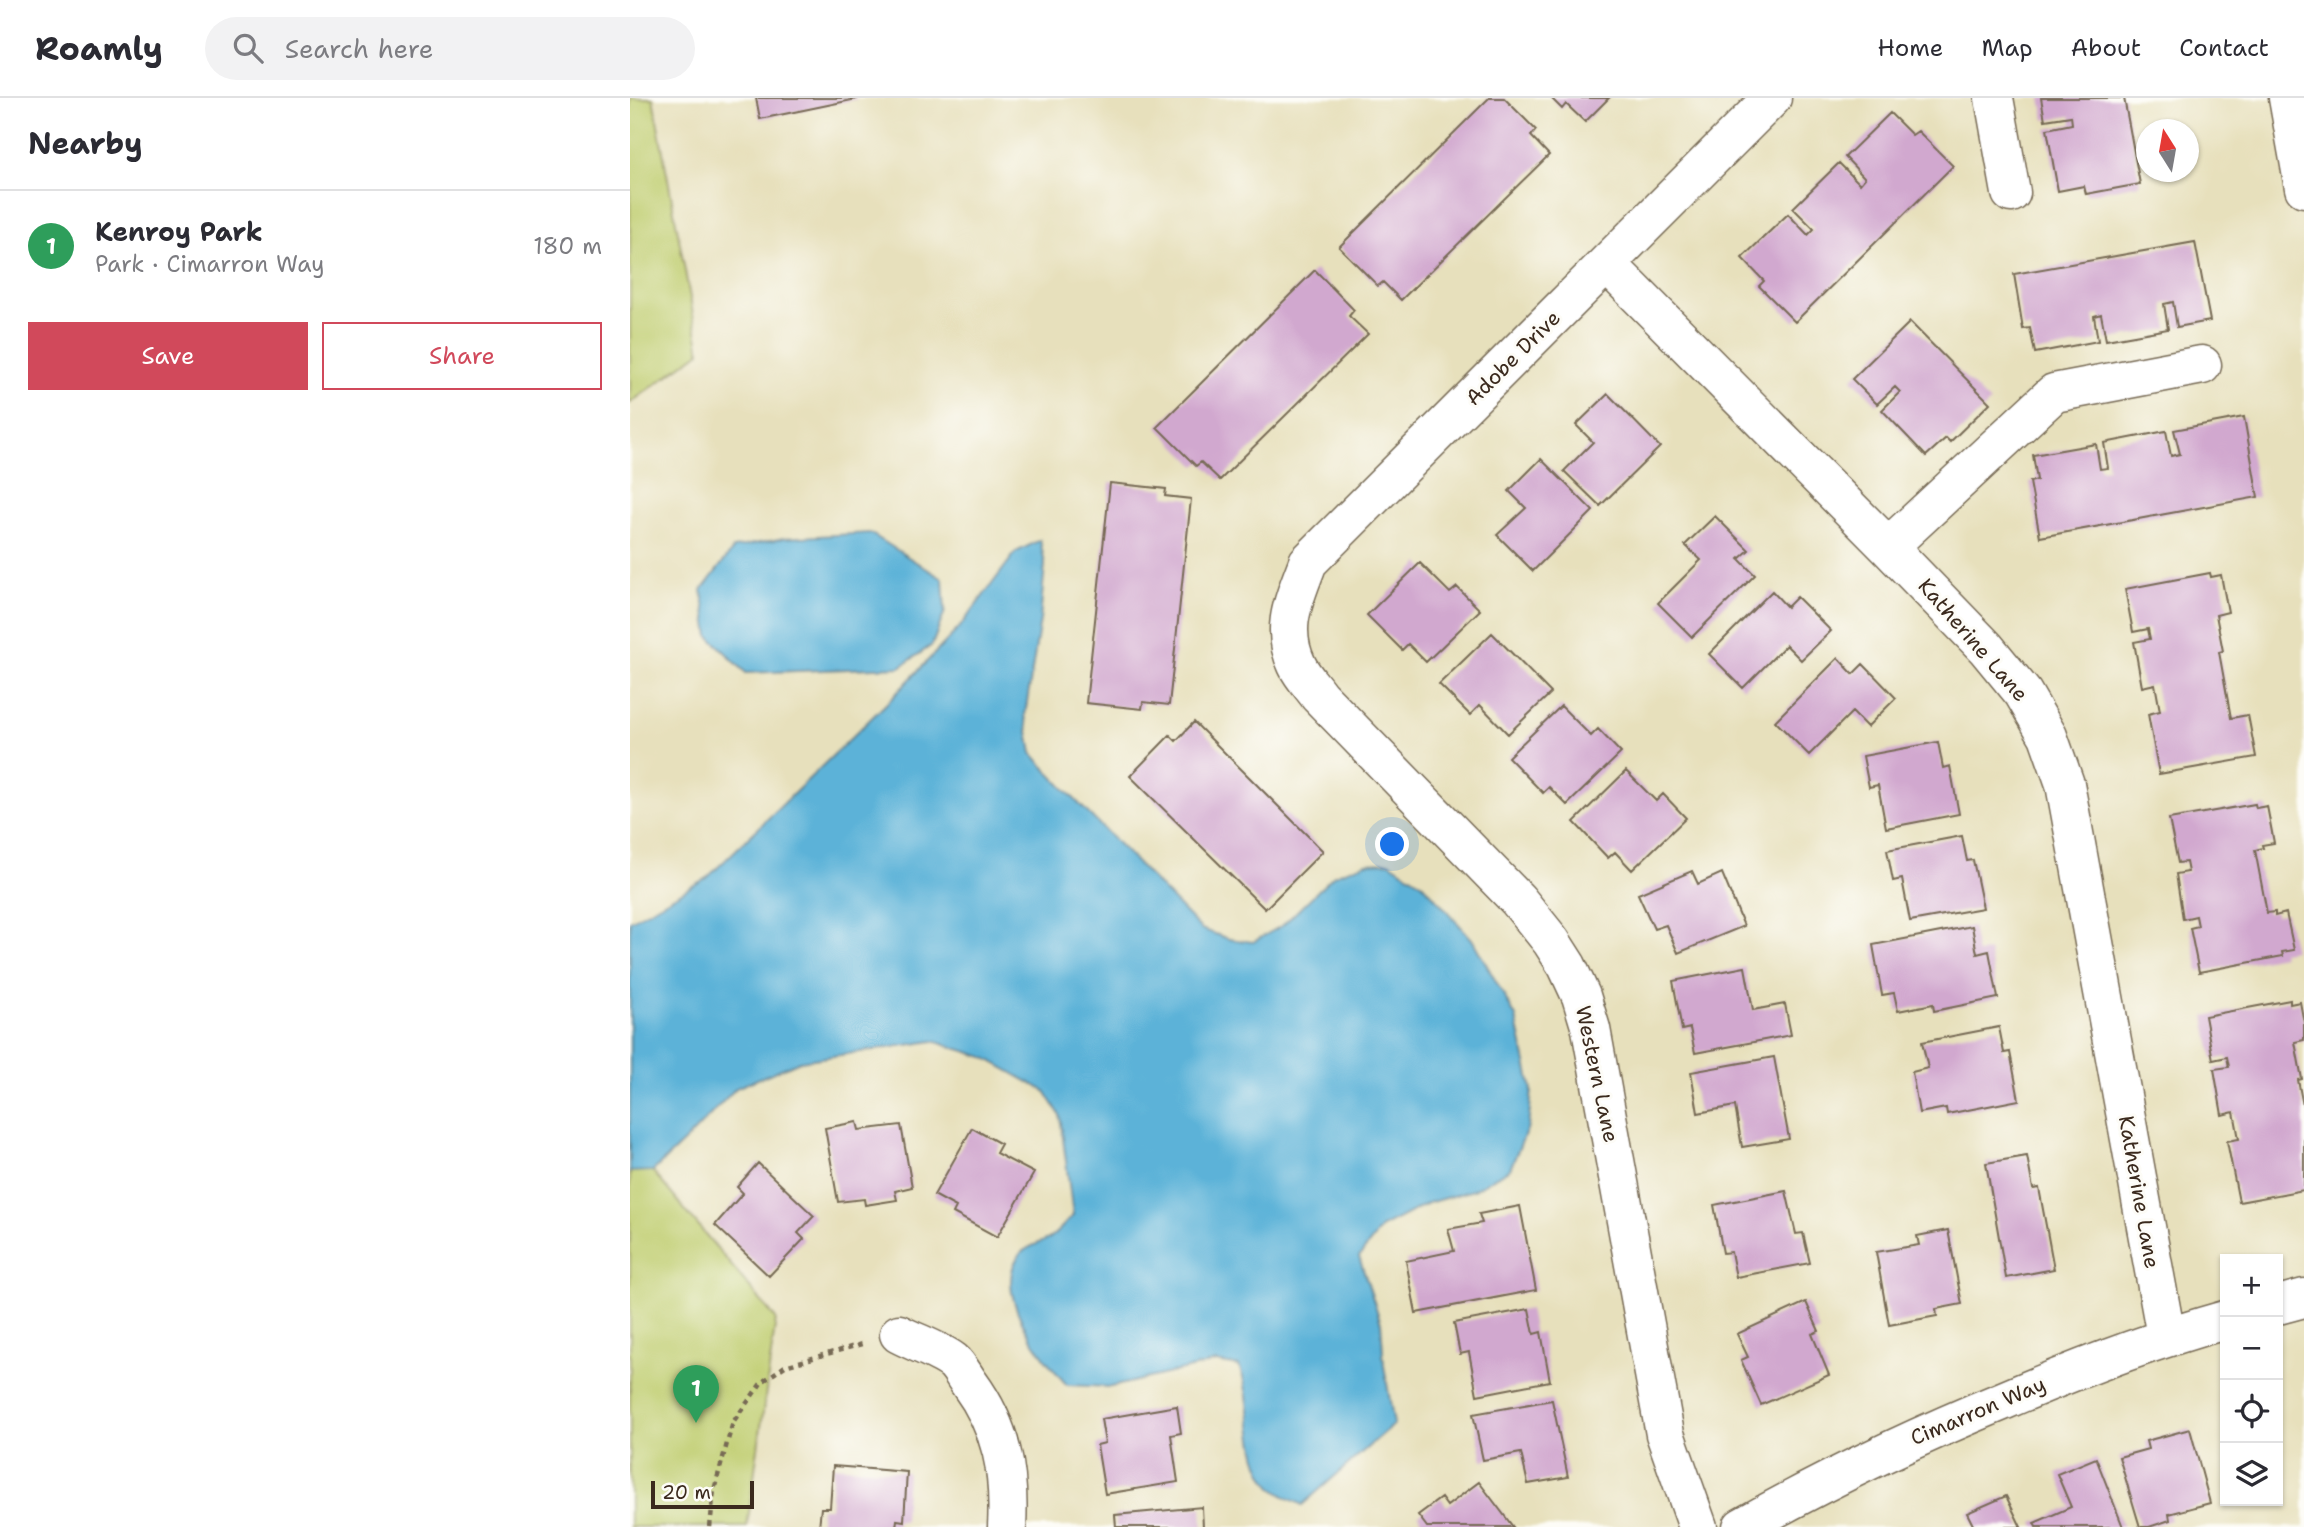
<!DOCTYPE html>
<html lang="en">
<head>
<meta charset="utf-8">
<style>
  :root { --surface:#fff; --page:#f2f2f3; --text:#2b2b33; --muted:#7c7c81; --line:#e1e1e2; --accent:#d1495b }
  body { margin:0; font-family:"Shantell Sans",sans-serif; background:var(--page); color:var(--text) }
  .controls { position:absolute; right:21px; bottom:21px; display:grid; overflow:hidden; border-radius:0px; box-shadow:0 2px 5px #0004 }
  .controls button { width:63px; height:63px; display:grid; place-items:center; padding:0; border:0; border-bottom:2px solid var(--line); background:var(--surface); color:var(--text); font:35px sans-serif }
  .compass { position:absolute; left:1506px; top:21px; width:63px; height:63px; border-radius:50%; background:var(--surface); box-shadow:0 2px 5px #0004; rotate:349deg }
  .scale { position:absolute; left:21px; bottom:18px; width:103px; box-sizing:border-box; padding-left:7px; border:4px solid #3b2a1e; border-top:0; font-size:19px; line-height:24px; white-space:nowrap; color:#3b2a1e; -webkit-text-stroke:5px #fdfcf7; paint-order:stroke }
  .you { position:absolute; left:763px; top:747px; width:24px; height:24px; margin:-18px; border:5px solid #fff; border-radius:50%; background:#1a73e8; box-shadow:0 0 0 10px #1a73e833 }
  .badge { display:grid; place-items:center; width:46px; height:46px; border-radius:50%; background:var(--accent); color:#fff; font-size:23px; font-weight:700 }
  .pin { position:absolute; translate:-50% -58px; filter:drop-shadow(0 2px 4px #0008) }
  .pin::after { content:''; position:absolute; top:37px; width:24px; height:21px; background:inherit; clip-path:polygon(0 0,100% 0,50% 100%) }
  .list { margin:0; padding:0; list-style:none }
  h2 { display:flex; justify-content:space-between; align-items:center; height:91px; margin:0; padding:0 28px; font-size:30px }
  h2 small { font-size:23px; font-weight:400; color:var(--muted) }
  .list li { display:grid; grid-template-columns:46px 1fr auto; gap:21px; align-items:center; box-sizing:border-box; height:112px; padding:0 28px; border-top:2px solid var(--line) }
  .list b { display:block; font-size:26px; white-space:nowrap }
  .list p { margin:0; font-size:23px; white-space:nowrap; color:var(--muted) }
  .list em { font-size:23px; font-style:normal; color:var(--muted) }
  .actions { display:flex; gap:14px; padding:21px 28px }
  .actions a { flex:1; padding:16px 0; border:2px solid var(--accent); border-radius:0px; text-align:center; font-size:24px; color:var(--accent) }
  .actions .main { background:var(--accent); color:#fff }
  .icon { flex:none; width:38px; height:38px; fill:none; stroke:currentColor; stroke-width:2; stroke-linecap:round; stroke-linejoin:round }
  .map { position:relative; flex:none; width:1674px; height:1429px; overflow:hidden }
  header { display:flex; align-items:center; gap:42px; box-sizing:border-box; height:98px; padding:0 35px; background:var(--surface); border-bottom:2px solid var(--line) }
  header strong { font-size:33px }
  nav { display:flex; gap:38px; margin-inline-start:auto; font-size:24px }
  .search { width:490px; height:63px; background:var(--page); display:flex; align-items:center; gap:18px; box-sizing:border-box; padding:0 24px; border-radius:38px; color:var(--muted); font-size:26px }
  main { display:flex }
  aside { flex:1; background:var(--surface) }
  .map>svg:first-child { display:block }
</style>
</head>
<body>
<header>
<strong>Roamly</strong>
<div class="search"><svg class="icon" aria-label="search" viewBox="0 0 24 24"><circle cx="10" cy="10" r="6"/><path d="M15 15l6 6"/></svg>Search here</div>
<nav><a>Home</a><a>Map</a><a>About</a><a>Contact</a></nav>
</header>
<main>
<aside>
<h2>Nearby<small></small></h2>
<ul class="list">
<li><span class="badge" style="background:#2e9e5b">1</span><div><b>Kenroy Park</b><p>Park · Cimarron Way</p></div><em>180 m</em></li>
</ul>
<div class="actions"><a class="main">Save</a><a>Share</a></div>
</aside>
<div class="map">
<svg width="1674" height="1429" viewBox="0 0 1674 1429">
  <rect width="100%" height="100%" fill="#fdfcf7"/>
  <filter id="ink" filterUnits="userSpaceOnUse"><feTurbulence type="fractalNoise" baseFrequency=".0143" numOctaves="2"/><feDisplacementMap in="SourceGraphic" scale="14" xChannelSelector="R" yChannelSelector="G"/><feConvolveMatrix kernelMatrix="1 2 1 2 8 2 1 2 1" color-interpolation-filters="sRGB"/></filter>
  <filter id="wash" filterUnits="userSpaceOnUse"><feTurbulence type="fractalNoise" baseFrequency=".00686" numOctaves="4" result="noise"/><feDisplacementMap in="SourceGraphic" scale="28" xChannelSelector="R" yChannelSelector="G"/><feGaussianBlur stdDeviation="1.57" result="paint"/><feColorMatrix in="noise" values="0 0 0 0 0 0 0 0 0 0 0 0 0 0 0 0 0 1.4 0 .05"/><feComposite in="paint" operator="in"/></filter>
  <g filter="url(#wash)">
    <rect width="100%" height="100%" fill="#e7e0bc"/>
    <!-- green -->
    <path fill="#c0cd6f" stroke="#7e7c46" stroke-width="2" d="M0 0H23L70 254 0 305Z
      M0 1046 146 1221 117 1429H0Z"/>
    <!-- water -->
    <path fill="#5bb2d8" stroke="#4b6e7b" stroke-width="2" d="M240 435 313 481 315 513 302 547 270 569 116 575 79 538 72 492 104 450 154 440Z
      M410 442 415 466 410 522 395 617 402 655 423 679 571 831 599 841 623 844 653 827 704 777 736 765 759 764 793 786 842 841 886 919 902 992 898 1029 880 1071 843 1092 798 1105 752 1129 729 1159 751 1225 754 1268 764 1326 672 1407C663 1402 650 1397 643 1390 615 1359 625 1306 609 1268L586 1264 481 1289 437 1287C412 1259 359 1193 391 1155 398 1148 411 1145 420 1140 428 1134 436 1125 443 1117L430 1017 415 993 354 959 303 943 170 963 106 990 59 1039 23 1073 0 1074V823L78 779 261 601 329 530 386 454Z"/>
    <g id="blocks">
      <!-- building -->
      <path fill="#d1a8cf" d="M126 0H227V1L130 21Z
        M859 0H874L906 32 901 38 919 57 771 202 753 184 748 188 709 149Z
        M921 0H979L955 24 936 6 932 11Z
        M1411 0H1494L1510 86 1456 96 1454 88 1428 93 1417 31 1442 26 1441 18 1415 22Z
        M1260 15 1282 37 1288 33 1323 68 1165 224 1129 188 1134 183 1112 160 1158 116 1178 137 1184 131 1163 110 1209 65 1230 86 1235 80 1215 59Z
        M1565 144 1580 223 1547 229 1543 204 1534 206 1538 231 1476 242 1471 216 1464 218 1468 243 1405 255 1400 230 1393 231 1384 176Z
        M685 172 724 212 719 218 738 236 590 382 571 364 566 368 527 329Z
        M1280 224 1360 305 1320 344 1316 340 1296 358 1252 312 1270 294 1265 289 1247 306 1222 281Z
        M978 296 1030 349 970 408 934 373 963 344 946 327Z
        M1614 319 1628 399 1410 439 1400 384 1407 382 1403 357 1466 346 1470 371 1478 370 1474 345 1536 333 1541 358 1550 356 1544 332Z
        M911 361 963 413 903 473 867 437 896 410 879 393Z
        M480 385 536 391 535 398 561 401 539 607 513 604 512 611 456 605Z
        M1085 418 1119 452 1109 461 1125 477 1062 539 1028 505 1071 462 1055 447Z
        M790 465 820 495 827 489 850 512 796 564 778 546 772 552 737 517Z
        M1580 475 1581 479 1591 477 1598 514 1586 517 1593 553 1589 554 1601 620 1618 617 1626 659 1529 676 1518 616 1530 613 1525 586 1512 589 1504 544 1520 541 1518 531 1503 534 1495 491Z
        M1142 493 1157 509 1167 499 1201 533 1171 562 1156 547 1113 590 1079 556Z
        M862 535 921 595 878 636 850 607 840 617 809 586Z
        M1208 560 1223 576 1233 566 1266 600 1237 629 1222 614 1179 657 1145 623Z
        M931 608 961 638 968 631 991 655 937 707 919 689 913 695 878 659Z
        M564 624 693 753 635 811 500 678 540 637 546 643Z
        M1308 644 1313 670 1320 668 1329 716 1256 730 1248 687 1239 689 1233 658Z
        M996 673 1026 703 1033 696 1056 720 1002 772 985 754 978 760 944 724Z
        M1625 706 1626 710 1637 708 1644 745 1632 747 1633 750 1625 752 1637 815 1645 814V818L1656 815 1664 852 1652 854 1653 858 1569 874 1560 830 1568 828 1566 818 1553 821 1546 776 1558 774 1556 764 1548 765 1539 721Z
        M1332 738 1337 763 1343 762 1353 810 1280 823 1272 781 1263 783 1257 752Z
        M1062 773 1068 786 1092 775 1114 828 1048 855 1036 827 1024 831 1008 796Z
        M1342 828 1347 856 1359 853 1368 900 1304 913 1303 906 1268 913 1264 895 1252 897 1243 847Z
        M1115 869 1123 912 1155 906 1161 937 1065 955 1060 930 1052 932 1043 883Z
        M1660 902V906L1670 904 1674 925V942L1665 944 1672 981 1668 982 1674 1013V1092L1609 1104 1597 1043 1609 1041 1604 1014 1592 1017 1584 971 1599 969 1597 959 1583 962 1575 918Z
        M1369 929 1374 955 1380 954 1389 1002 1317 1016 1316 1010 1289 1015 1282 974 1298 970 1292 944Z
        M1144 959 1159 1041 1112 1049 1105 1008 1068 1015 1061 974Z
        M227 1024 229 1032 271 1027 282 1089 265 1093 267 1102 235 1107 234 1101 208 1104 195 1030Z
        M342 1030 371 1046 366 1055 404 1075 367 1139 323 1115 326 1109 304 1097Z
        M1397 1058 1403 1091 1409 1090 1424 1171 1376 1180 1356 1065Z
        M128 1065 184 1118 168 1135 174 1141 139 1178 85 1127 113 1095 107 1089Z
        M1156 1093 1166 1136 1173 1135 1180 1165 1106 1179 1101 1154 1093 1155 1084 1107Z
        M890 1108 906 1192 786 1215 776 1163 824 1153 818 1131 852 1125 849 1116Z
        M1318 1132 1332 1206 1306 1211 1307 1218 1259 1227 1246 1154 1289 1147 1287 1138Z
        M1176 1204 1189 1233 1182 1236 1199 1277 1131 1307 1111 1262 1118 1259 1107 1236Z
        M899 1211 904 1236 911 1234 920 1283 847 1297 839 1254 830 1256 824 1225Z
        M922 1302 938 1379 898 1386 891 1355 853 1362 843 1316Z
        M547 1308 551 1335 541 1337 548 1384 475 1396 467 1347 475 1345 471 1321Z
        M1560 1331 1580 1405 1539 1416 1540 1422 1519 1429H1510L1489 1359 1518 1351 1516 1343Z
        M1466 1360 1493 1429H1406L1404 1425 1441 1409 1427 1376Z
        M203 1368 277 1374 274 1423 267 1422 266 1429H189L191 1410H200Z
        M849 1384 883 1429H797L788 1417 811 1400 817 1408Z
        M1376 1398 1391 1429H1344L1337 1415Z
        M572 1409 573 1429H486L485 1417Z"/>
    </g>
  </g>
  <g filter="url(#ink)">
    <use href="#blocks" fill-opacity="0" stroke="#776a55" stroke-width="2"/>
    <g fill="none" stroke-linecap="round" stroke-linejoin="round">
      <defs>
        <path id="minor" d="M1364 0 1381 95
          M1658 0 1674 90
          M977 166 1258 449 1356 550 1393 595 1418 638 1435 686 1536 1238
          M1258 449 1424 295 1572 267
          M1648 1207 1674 1200
          M269 1236C286 1245 308 1252 323 1263 329 1268 334 1278 339 1285 372 1330 380 1374 377 1429
          M1068 1429 1035 1336 961 931 951 898 937 868 921 843 888 802 689 598C682 588 672 578 667 567 649 529 665 500 678 464L1142 0
          M1112 1429C1197 1381 1285 1339 1375 1302 1447 1271 1520 1243 1595 1222"/>
      </defs>
      <!-- minor casing -->
      <use href="#minor" stroke="#776a55" stroke-width="41"/>
      <!-- path -->
      <path stroke="#776a55" stroke-width="4.5" stroke-dasharray="5 5" stroke-linecap="butt" d="M80 1429 84 1392 103 1324 132 1284 155 1268 235 1245"/>
      <!-- minor -->
      <use href="#minor" stroke="#fff" stroke-width="38"/>
    </g>
  </g>
  <g text-anchor="middle" stroke-width="6" stroke-linejoin="round" paint-order="stroke">
    <!-- street labels -->
    <g font-size="21" fill="#3b2a1e" stroke="#fdfcf7">
      <text transform="translate(883 260) rotate(-45)" y="7">Adobe Drive</text>
      <text transform="translate(1343 542) rotate(49)" y="7">Katherine Lane</text>
      <text transform="translate(967 976) rotate(78)" y="7">Western Lane</text>
      <text transform="translate(1509 1094) rotate(80)" y="7">Katherine Lane</text>
      <text transform="translate(1348 1313) rotate(-23)" y="7">Cimarron Way</text>
    </g>
  </g>
</svg>
<div class="controls">
<button>+</button>
<button>−</button>
<button><svg class="icon" aria-label="locate" viewBox="0 0 24 24"><circle cx="12" cy="12" r="6"/><path d="M12 2v4M12 18v4M2 12h4M18 12h4"/></svg></button>
<button><svg class="icon" aria-label="layers" viewBox="0 0 24 24"><path d="M12 4l9 5-9 5-9-5zM3 14l9 5 9-5"/></svg></button>
</div>
<svg class="compass" viewBox="-18 -18 36 36"><path d="M0-13l5 13h-10z" fill="#e53935"/><path d="M0 13l5-13h-10z" fill="#7c7c81"/></svg>
<div class="scale">20 m</div>
<div class="you"></div>
<div class="pin badge" style="left:66px;top:1325px;background:#2e9e5b">1</div>
</div>
</main>
</body>
</html>
